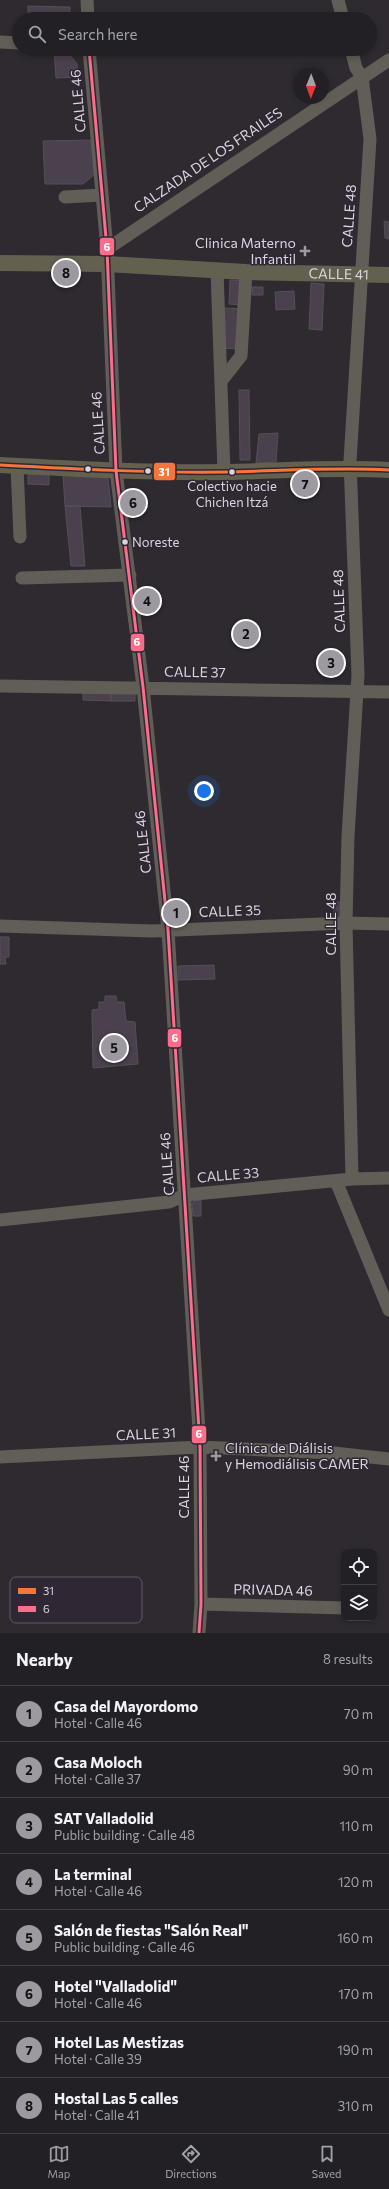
<!DOCTYPE html>
<html lang="en">
<head>
<meta charset="utf-8">
<style>
  :root { --surface:#222024; --page:#2a282c; --text:#f1f3f6; --muted:#a2a3a6; --line:#3f3e41; --accent:#9e99a0 }
  body { margin:0; font-family:Commissioner,sans-serif; background:var(--page); color:var(--text) }
  .controls { position:absolute; right:12px; bottom:12px; display:grid; overflow:hidden; border-radius:8px; box-shadow:0 2px 6px #0003 }
  .controls button { width:36px; height:36px; display:grid; place-items:center; padding:0; border:0; border-bottom:1px solid var(--line); background:var(--surface); color:var(--text); font:20px sans-serif }
  .compass { position:absolute; left:293px; top:68px; width:36px; height:36px; border-radius:50%; background:var(--surface); box-shadow:0 2px 6px #0003; rotate:181deg }
  .you { position:absolute; left:204px; top:791px; width:14px; height:14px; margin:-10px; border:3px solid #fff; border-radius:50%; background:#1a73e8; box-shadow:0 0 0 6px #1a73e833 }
  .badge { display:grid; place-items:center; width:26px; height:26px; border-radius:50%; background:var(--accent); color:#111; font-size:13px; font-weight:700 }
  .pin { position:absolute; translate:-50% -50%; border:2px solid #fff; box-shadow:0 1px 4px #0006 }
  .list { margin:0; padding:0; list-style:none }
  h2 { display:flex; justify-content:space-between; align-items:center; height:52px; margin:0; padding:0 16px; font-size:17px }
  h2 small { font-size:13px; font-weight:400; color:var(--muted) }
  .list li { display:grid; grid-template-columns:26px 1fr auto; gap:12px; align-items:center; box-sizing:border-box; height:56px; padding:0 16px; border-top:1px solid var(--line) }
  .list b { display:block; font-size:15px; white-space:nowrap }
  .list p { margin:0; font-size:13px; white-space:nowrap; color:var(--muted) }
  .list em { font-size:13px; font-style:normal; color:var(--muted) }
  .icon { flex:none; width:22px; height:22px; fill:none; stroke:currentColor; stroke-width:2; stroke-linecap:round; stroke-linejoin:round }
  .map { position:relative; flex:none; width:389px; height:1633px; overflow:hidden }
  .search { position:absolute; background:var(--surface); box-shadow:0 2px 6px #0003; left:12px; right:12px; top:12px; height:44px; display:flex; align-items:center; gap:10px; box-sizing:border-box; padding:0 14px; border-radius:22px; color:var(--muted); font-size:15px }
  .sheet { height:500px; background:var(--surface) }
  nav { display:flex; justify-content:space-around; align-items:center; box-sizing:border-box; height:56px; border-top:1px solid var(--line); background:var(--surface); font-size:11px; color:var(--muted) }
  nav a { display:grid; justify-items:center; gap:2px }
  nav .on { color:var(--accent) }
  .map>svg:first-child { display:block }
</style>
</head>
<body>
<div class="map">
<svg width="389" height="1633" viewBox="0 0 389 1633">
  <rect width="100%" height="100%" fill="#2e2a30"/>
  <!-- building -->
  <path fill="#4a404e" stroke="#545056" d="M28 6 70 7V19H28Z
    M54 50H66L77 64 78 77 56 78Z
    M93 140 95 174 83 184H45L43 141Z
    M384 221 389 222V239L385 238Z
    M230 280 244 281 243 305 229 304Z
    M311 283 324 284 322 330 309 329Z
    M252 287H263V295H252Z
    M294 291 295 309 276 310 275 292Z
    M224 308 242 309 240 349 222 348Z
    M239 390H249L250 460H240Z
    M278 433 276 462 256 463 259 434Z
    M28 472 49 473V485L28 484Z
    M63 475 108 477 111 507 65 506Z
    M65 506H80L85 566H71Z
    M83 689 111 690V701L83 700Z
    M111 690H135V701H111Z
    M334 902H343V919H334Z
    M0 937H9V957H5L6 964H0Z
    M214 965 215 979 178 980V966Z
    M105 996H116L117 1002H124L126 1021 135 1022 138 1064 93 1068 92 1010 99 1009V1002H105Z
    M195 1200H201V1216H193L192 1203Z"/>
  <g fill="none" stroke-linecap="round" stroke-linejoin="round">
    <!-- minor -->
    <path stroke="#615e57" stroke-width="13" d="M87 0 88 19
      M338 0 343 19
      M0 42 19 43
      M89 49 107 249 116 471 143 687 168 930 200 1447 201 1604 199 1633
      M351 49 356 68 362 77 370 139 350 461 358 675 348 836 346 923 352 1179
      M65 197 102 195
      M107 249 389 60
      M217 270 224 472
      M222 380 241 356 246 272
      M17 466 20 537
      M22 578 130 575
      M0 686 389 692
      M0 926 152 931 346 923 389 924
      M336 1181 389 1310
      M0 1220 169 1202 185 1195 352 1179 389 1178
      M0 1457 200 1447 334 1453 389 1459
      M201 1604 344 1608"/>
    <!-- major -->
    <g stroke="#646050" stroke-width="16">
      <path id="s1" d="M0 263 106 264 246 272 389 275"/>
      <path d="M0 465C75 469 150 473 225 472 280 471 334 467 389 470"/>
    </g>
    <defs>
      <path id="bus-1" d="M0 465C75 469 150 473 225 472 280 471 334 467 389 470"/>
      <path id="bus-2" d="M89 49 107 249 116 471 143 687 168 930 200 1447 201 1604 199 1633"/>
    </defs>
    <!-- bus-1 casing -->
    <use href="#bus-1" stroke="#2f2733" stroke-width="6"/>
    <!-- bus-2 casing -->
    <use href="#bus-2" stroke="#2f2733" stroke-width="6"/>
    <!-- bus-1 -->
    <use href="#bus-1" stroke="#f5763a" stroke-width="3"/>
    <!-- bus-2 -->
    <use href="#bus-2" stroke="#fb6d88" stroke-width="3"/>
  </g>
  <!-- markers -->
  <g fill="#9e99a0" stroke="#2f2733" stroke-width="1.5">
    <path d="M303 245h4v4h4v4h-4v4h-4v-4h-4v-4h4z"/>
    <path d="M214 1450h4v4h4v4h-4v4h-4v-4h-4v-4h4z"/>
  </g>
  <g fill="#dad5dd" stroke="#2f2733" stroke-width="1.5">
    <circle cx="88" cy="469" r="3.5"/>
    <circle cx="148" cy="471" r="3.5"/>
    <circle cx="232" cy="472" r="3.5"/>
    <circle cx="125" cy="542" r="3.5"/>
  </g>
  <g text-anchor="middle" stroke-width="3" stroke-linejoin="round" paint-order="stroke">
    <!-- bus labels -->
    <g font-size="13" fill="#dad5dd" stroke="#2f2733">
      <text x="232" y="491">Colectivo hacie<tspan x="232" dy="16">Chichen Itzá</tspan></text>
      <text x="132" y="547" text-anchor="start">Noreste</text>
    </g>
    <!-- street labels -->
    <g font-size="14" fill="#dad5dd" stroke="#2f2733">
      <text transform="translate(78 101) rotate(-95)" y="5">CALLE 46</text>
      <text transform="translate(208 160) rotate(-34)" y="5">CALZADA DE LOS FRAILES</text>
      <text transform="translate(349 216) rotate(-86)" y="5">CALLE 48</text>
      <text dy="5" stroke="none"><textPath href="#s1" startOffset="339">CALLE 41</textPath></text>
      <text transform="translate(98 423) rotate(-93)" y="5">CALLE 46</text>
      <text transform="translate(339 601) rotate(-92)" y="5">CALLE 48</text>
      <text transform="translate(195 672) rotate(1)" y="5">CALLE 37</text>
      <text transform="translate(143 842) rotate(-96)" y="5">CALLE 46</text>
      <text transform="translate(230 911) rotate(-2)" y="5">CALLE 35</text>
      <text transform="translate(331 924) rotate(-90)" y="5">CALLE 48</text>
      <text transform="translate(167 1164) rotate(-94)" y="5">CALLE 46</text>
      <text transform="translate(228 1175) rotate(-5)" y="5">CALLE 33</text>
      <text transform="translate(146 1434) rotate(-3)" y="5">CALLE 31</text>
      <text transform="translate(184 1487) rotate(-90)" y="5">CALLE 46</text>
      <text transform="translate(273 1590) rotate(1)" y="5">PRIVADA 46</text>
    </g>
    <!-- poi labels -->
    <g font-size="14" fill="#dad5dd" stroke="#2f2733" text-anchor="end">
      <text x="296" y="248">Clinica Materno<tspan x="296" dy="16">Infantil</tspan></text>
      <text x="225" y="1453" text-anchor="start">Clínica de Diálisis<tspan x="225" dy="16">y Hemodiálisis CAMER</tspan></text>
    </g>
  </g>
  <!-- legend -->
  <rect x="10" y="1577" width="132" height="46" rx="6" fill="#2f2733" stroke="#625b66" stroke-width="1"/>
  <rect x="18" y="1588" width="18" height="6" fill="#f5763a"/>
  <rect x="18" y="1606" width="18" height="6" fill="#fb6d88"/>
  <g font-size="11" fill="#dad5dd">
    <text x="43" y="1595">31</text>
    <text x="43" y="1613">6</text>
  </g>
  <g stroke="#2f2733" stroke-width="1.5">
    <rect x="99" y="237" width="16" height="19" rx="4" fill="#fb6d88"/>
    <rect x="153" y="462" width="23" height="19" rx="4" fill="#f5763a"/>
    <rect x="130" y="633" width="15" height="19" rx="4" fill="#fb6d88"/>
    <rect x="167" y="1028" width="15" height="20" rx="4" fill="#fb6d88"/>
    <rect x="191" y="1425" width="16" height="19" rx="4" fill="#fb6d88"/>
  </g>
  <g font-size="11" text-anchor="middle" font-weight="bold" fill="#fff">
    <text x="107" y="251">6</text>
    <text x="164" y="476">31</text>
    <text x="137" y="646">6</text>
    <text x="175" y="1042">6</text>
    <text x="199" y="1438">6</text>
  </g>
</svg>
<div class="controls">
<button><svg class="icon" aria-label="locate" viewBox="0 0 24 24"><circle cx="12" cy="12" r="6"/><path d="M12 2v4M12 18v4M2 12h4M18 12h4"/></svg></button>
<button><svg class="icon" aria-label="layers" viewBox="0 0 24 24"><path d="M12 4l9 5-9 5-9-5zM3 14l9 5 9-5"/></svg></button>
</div>
<svg class="compass" viewBox="-18 -18 36 36"><path d="M0-13l5 13h-10z" fill="#e53935"/><path d="M0 13l5-13h-10z" fill="#a2a3a6"/></svg>
<div class="you"></div>
<div class="pin badge" style="left:176px;top:913px">1</div>
<div class="pin badge" style="left:246px;top:634px">2</div>
<div class="pin badge" style="left:331px;top:663px">3</div>
<div class="pin badge" style="left:147px;top:601px">4</div>
<div class="pin badge" style="left:114px;top:1048px">5</div>
<div class="pin badge" style="left:133px;top:503px">6</div>
<div class="pin badge" style="left:305px;top:484px">7</div>
<div class="pin badge" style="left:66px;top:273px">8</div>
<div class="search"><svg class="icon" aria-label="search" viewBox="0 0 24 24"><circle cx="10" cy="10" r="6"/><path d="M15 15l6 6"/></svg>Search here</div>
</div>
<section class="sheet">
<h2>Nearby<small>8 results</small></h2>
<ul class="list">
<li><span class="badge">1</span><div><b>Casa del Mayordomo</b><p>Hotel · Calle 46</p></div><em>70 m</em></li>
<li><span class="badge">2</span><div><b>Casa Moloch</b><p>Hotel · Calle 37</p></div><em>90 m</em></li>
<li><span class="badge">3</span><div><b>SAT Valladolid</b><p>Public building · Calle 48</p></div><em>110 m</em></li>
<li><span class="badge">4</span><div><b>La terminal</b><p>Hotel · Calle 46</p></div><em>120 m</em></li>
<li><span class="badge">5</span><div><b>Salón de fiestas &quot;Salón Real&quot;</b><p>Public building · Calle 46</p></div><em>160 m</em></li>
<li><span class="badge">6</span><div><b>Hotel &quot;Valladolid&quot;</b><p>Hotel · Calle 46</p></div><em>170 m</em></li>
<li><span class="badge">7</span><div><b>Hotel Las Mestizas</b><p>Hotel · Calle 39</p></div><em>190 m</em></li>
<li><span class="badge">8</span><div><b>Hostal Las 5 calles</b><p>Hotel · Calle 41</p></div><em>310 m</em></li>
</ul>
</section>
<nav>
<a class="on"><svg class="icon" aria-label="map" viewBox="0 0 24 24"><path d="M3 6l6-2 6 2 6-2v14l-6 2-6-2-6 2zM9 4v14M15 6v14"/></svg>Map</a>
<a><svg class="icon" aria-label="directions" viewBox="0 0 24 24"><path d="M12 3l9 9-9 9-9-9zM9 14v-3h6M13 9l2 2-2 2"/></svg>Directions</a>
<a><svg class="icon" aria-label="saved" viewBox="0 0 24 24"><path d="M7 4h10v16l-5-4-5 4z"/></svg>Saved</a>
</nav>
</body>
</html>
